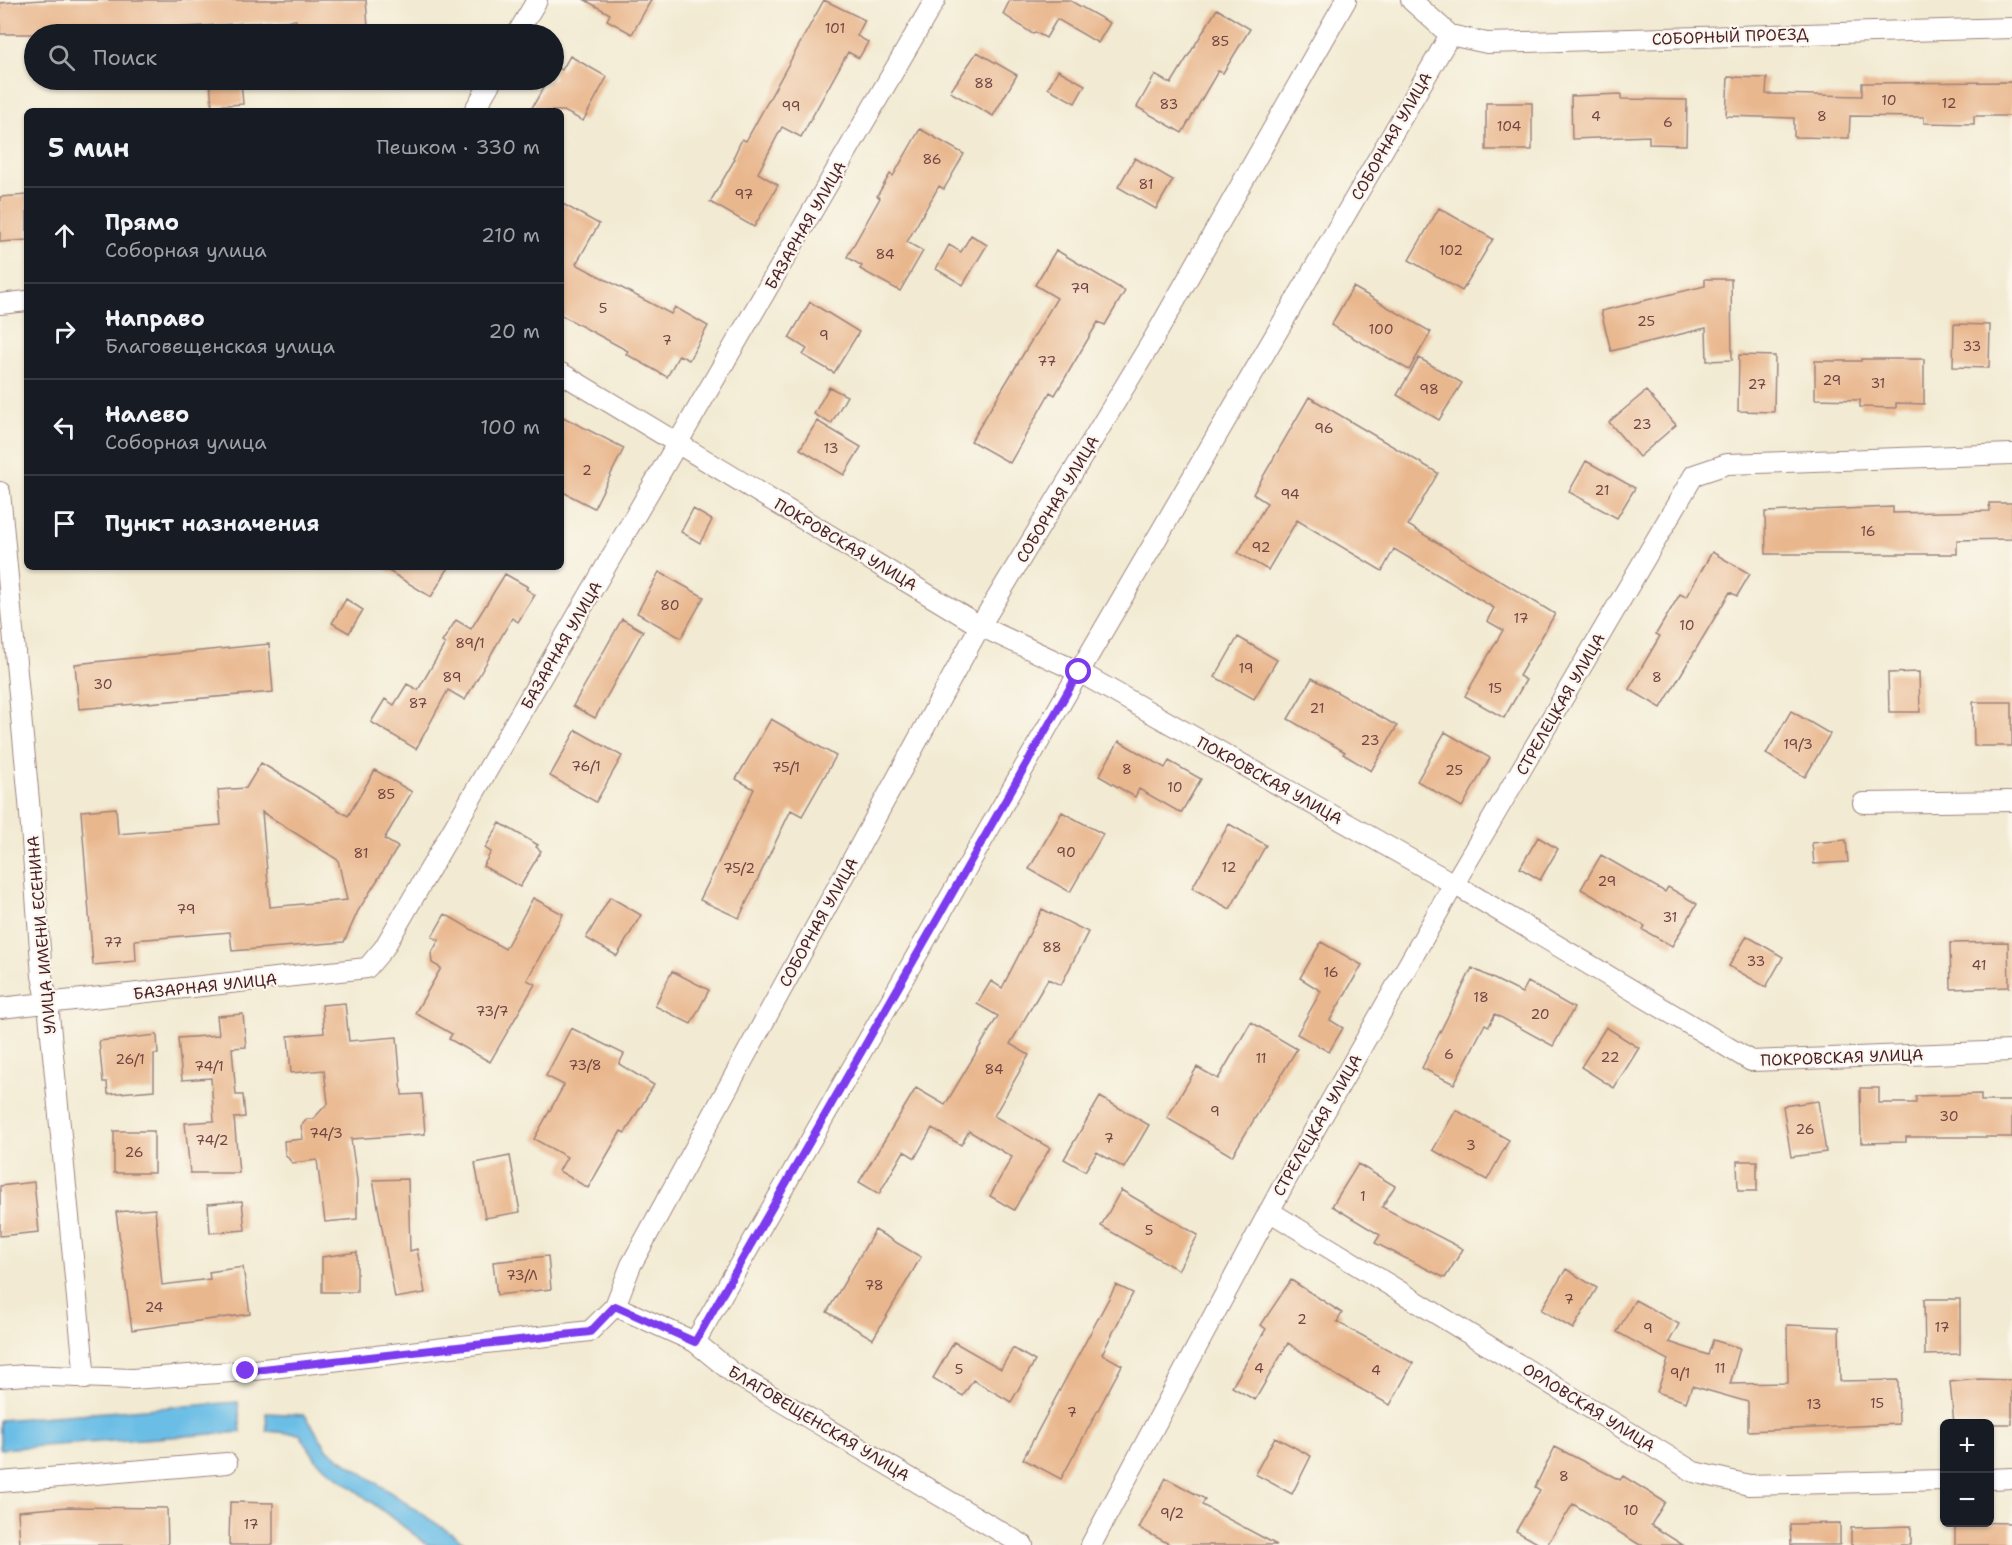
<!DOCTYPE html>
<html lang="ru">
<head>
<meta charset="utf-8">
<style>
  :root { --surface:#171b24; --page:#242831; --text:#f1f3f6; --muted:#9ea1a6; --line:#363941 }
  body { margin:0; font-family:"Shantell Sans",sans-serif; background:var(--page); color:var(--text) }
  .controls { position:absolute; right:18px; bottom:18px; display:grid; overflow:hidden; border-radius:9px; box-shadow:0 2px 4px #0004 }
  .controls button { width:54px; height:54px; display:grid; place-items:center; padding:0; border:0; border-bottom:2px solid var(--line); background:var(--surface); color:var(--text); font:30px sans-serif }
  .stop { position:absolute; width:18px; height:18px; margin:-14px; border:4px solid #7c3aed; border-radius:50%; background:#fff }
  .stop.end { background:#7c3aed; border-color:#fff; box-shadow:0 2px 6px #0008 }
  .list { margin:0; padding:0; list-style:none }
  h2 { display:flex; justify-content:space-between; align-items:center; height:78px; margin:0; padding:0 24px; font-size:26px }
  h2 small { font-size:20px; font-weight:400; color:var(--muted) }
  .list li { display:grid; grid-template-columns:39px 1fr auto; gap:18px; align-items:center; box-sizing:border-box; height:96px; padding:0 24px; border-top:2px solid var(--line) }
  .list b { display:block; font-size:22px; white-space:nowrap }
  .list p { margin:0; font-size:20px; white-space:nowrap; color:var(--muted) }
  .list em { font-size:20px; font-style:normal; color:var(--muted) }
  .icon { flex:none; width:33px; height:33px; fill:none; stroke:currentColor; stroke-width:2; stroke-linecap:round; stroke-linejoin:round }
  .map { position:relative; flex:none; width:2012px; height:1545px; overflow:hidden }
  .search { position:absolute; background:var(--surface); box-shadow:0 2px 4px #0004; left:24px; top:24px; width:540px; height:66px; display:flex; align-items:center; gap:15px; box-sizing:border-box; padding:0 21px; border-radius:33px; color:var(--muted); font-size:22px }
  .panel { position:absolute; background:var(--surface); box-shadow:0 2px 4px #0004; left:24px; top:108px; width:540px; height:462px; border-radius:9px }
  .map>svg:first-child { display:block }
</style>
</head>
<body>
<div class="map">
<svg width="2012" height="1545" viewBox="0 0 2012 1545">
  <rect width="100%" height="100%" fill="#fbf7ec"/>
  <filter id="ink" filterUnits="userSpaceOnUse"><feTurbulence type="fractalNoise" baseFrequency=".0167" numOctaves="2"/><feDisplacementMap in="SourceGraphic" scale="12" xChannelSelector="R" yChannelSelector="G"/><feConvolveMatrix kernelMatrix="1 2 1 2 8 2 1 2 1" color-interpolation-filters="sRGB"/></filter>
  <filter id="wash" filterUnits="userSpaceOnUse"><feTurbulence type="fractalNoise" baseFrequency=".008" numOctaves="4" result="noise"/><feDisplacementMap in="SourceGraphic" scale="24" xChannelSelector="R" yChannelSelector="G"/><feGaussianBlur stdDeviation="1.35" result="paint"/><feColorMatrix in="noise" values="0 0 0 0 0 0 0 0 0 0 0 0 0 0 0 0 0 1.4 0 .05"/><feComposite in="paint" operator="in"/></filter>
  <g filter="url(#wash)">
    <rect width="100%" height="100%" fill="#f2ead2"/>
    <!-- water -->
    <path fill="#6abee6" stroke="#5a6e88" stroke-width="1.5" d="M238 1402 241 1432 0 1449V1420Z
      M266 1413 305 1415 328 1450 468 1545H428L317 1461 300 1434 267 1431Z"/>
    <g id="blocks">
      <!-- building -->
      <path fill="#e9b78e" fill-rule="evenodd" d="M42 0H366L368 27 297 33 296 20 171 28V34H0V3Z
        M585 0H651L632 34 607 20 610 14Z
        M824 0 865 20 857 36 868 42 859 58 848 52 801 137 782 127 758 173 778 185 754 227 710 202 735 159 733 158 742 139 746 141Z
        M1010 0H1069L1110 23 1098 43 1057 19 1046 38 1035 32 1033 34 1003 14Z
        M1217 9 1250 29 1223 73 1218 71 1182 133 1137 107 1155 75 1171 84Z
        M977 52 1017 75 993 116 950 92Z
        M570 56 607 77 583 121 564 111H530L548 80H554L555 66 562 70Z
        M1058 70 1085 85 1075 103 1048 88Z
        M1728 77 1767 78 1766 94 1862 96V83L2012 82V116H1974V124L1924 123V117L1850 116 1849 138 1794 137V118L1726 116Z
        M210 80H241L243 104 212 106Z
        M1621 94V99L1687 100 1686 145 1649 144V136L1572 139 1571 96Z
        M1486 103H1532V150H1486Z
        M920 129 964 154 944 189 939 186 907 242 923 251 900 291 860 269 862 266 847 257 880 198 877 196 890 174 893 176Z
        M1135 158 1173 180 1156 209 1118 187Z
        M27 195V240L0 242V197Z
        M561 203 599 224 576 264 671 314 675 307 708 326 689 360 679 355 667 377 626 354 628 351 561 315Z
        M1439 208 1493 239 1462 291 1409 260Z
        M971 235 987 245 963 285 936 269 949 245 961 252Z
        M1056 250 1125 291 1105 325 1098 322 1055 395 1050 392 1010 463 971 441 1057 298 1035 285Z
        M1705 279H1731L1732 360 1707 361 1706 328 1611 351 1601 311 1705 286Z
        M1353 287 1431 332 1409 370 1331 325Z
        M810 302 859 332 834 373 803 355 807 349 789 338Z
        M1954 324 1990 325 1989 368 1953 367Z
        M1739 355 1775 356 1774 412 1738 411Z
        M1419 358 1462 383 1439 420 1397 395Z
        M1861 359H1924V404L1896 403V408L1860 407V400L1815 399V361H1861Z
        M829 387 847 396 831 424 814 414Z
        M1646 391 1676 425 1639 457 1609 422Z
        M1309 397 1438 473 1408 525 1555 614 1519 676 1526 680 1504 718 1465 696 1503 630 1487 621 1494 608 1394 549 1382 571 1297 520 1268 570 1238 553 1267 503 1253 494Z
        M561 416 624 448 594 508 561 491Z
        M817 421 861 447 844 475 800 449Z
        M1586 461 1635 488 1617 518 1569 492Z
        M1989 503H2012V539L1957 540V554H1766L1765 512 1893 507V513L1990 511Z
        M693 509 712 520 700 543 681 532Z
        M1712 552 1750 574 1737 596 1730 592 1661 708 1629 689 1660 636 1656 634 1680 594 1686 597Z
        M382 567H449L431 597Z
        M659 572 704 597 681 638 637 613Z
        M505 574 528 587 526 589 535 595 518 622 512 618 465 700 448 690 416 749 371 722 385 699 394 705 407 684 418 690 445 644 442 642 456 620 471 629Z
        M346 599 363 610 349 633 332 623Z
        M622 619 643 631 595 718 573 706Z
        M1238 637 1277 660 1254 699 1215 677Z
        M269 644 273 692 79 709 75 664Z
        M1919 672 1920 712H1889L1888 673Z
        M1312 678 1397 726 1371 771 1343 754 1345 752 1288 719Z
        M1973 702H2012V746H1974Z
        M1791 711 1830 734 1805 777 1766 754Z
        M771 719 836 756 802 816 791 810 739 918 700 900 754 789 736 779Z
        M576 730 622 756 596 802 550 776Z
        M1445 732 1490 758 1462 807 1417 781Z
        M1119 741 1165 768 1169 761 1201 779 1181 813 1139 789 1135 797 1099 776Z
        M261 763 348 816 375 770 412 792 384 839 398 847 358 911 344 942 232 951 230 932 135 940 136 961 93 965 81 811 116 808 118 834 221 825 218 790 246 788ZM262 812 338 860 347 900 270 907Z
        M1062 812 1103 834 1070 892 1029 869Z
        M500 823 538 845 536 847 541 851 520 887 483 866 491 852 485 848Z
        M1229 824 1266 845 1230 909 1192 888Z
        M1538 837 1558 849 1540 880 1520 868Z
        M1846 840 1848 862 1814 864 1812 843Z
        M1601 855 1665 892 1668 887 1697 904 1672 946 1643 930 1645 926 1581 889Z
        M610 897 641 915 617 956 586 938Z
        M533 898 563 914 527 980 535 984 490 1062 449 1039 452 1034 415 1013 441 968 432 963 431 954 439 940 432 937 445 914 505 949Z
        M1042 909 1088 932 1061 985 1048 979 1010 1044 1029 1055 994 1116 1050 1148 1014 1210 990 1196 1012 1157 969 1131 961 1145 932 1128 915 1158 904 1151 879 1194 859 1182 916 1088 945 1105 998 1016 977 1004 991 981 1002 988Z
        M1747 936 1783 957 1766 987 1729 966Z
        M1321 942 1362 965 1330 1020 1343 1028 1329 1052 1297 1034 1321 991 1300 978Z
        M2008 942 2009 987 1951 989 1950 943Z
        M1472 968 1522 993 1528 982 1574 1008 1553 1046 1495 1014 1489 1026 1485 1024 1454 1084 1422 1068Z
        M672 971 709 990 691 1024 655 1006Z
        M345 1003 349 1041 397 1037 402 1095 422 1094 425 1134 351 1139 357 1180V1219L325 1222 317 1160 292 1163 285 1154 284 1141 303 1139 301 1126 307 1119H313L328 1103 324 1070 291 1073 288 1036 324 1033 322 1005Z
        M243 1014 246 1047 232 1048 236 1095H243L245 1117 234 1118 239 1173H190L185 1123 214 1121 211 1078 182 1080 178 1038 219 1035 217 1016Z
        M1251 1022 1297 1049 1232 1156 1167 1118 1197 1067 1218 1079Z
        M1606 1027 1639 1048 1614 1088 1581 1067Z
        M571 1028 624 1054 619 1064 654 1085 625 1133 621 1131 588 1188 559 1171 567 1157 534 1139 564 1085 546 1076Z
        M157 1035 158 1054H154V1090L108 1094 107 1082H103L99 1041Z
        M1860 1088H1879V1103H1916V1096L1981 1094V1101H2012V1137H1906V1142L1861 1143Z
        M1100 1097 1149 1125 1124 1168 1097 1152 1085 1171 1064 1159Z
        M1818 1101 1826 1152 1791 1157 1783 1106Z
        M1456 1110 1509 1140 1487 1180 1433 1150Z
        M114 1131H154V1173H114Z
        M510 1156 520 1212 485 1218 475 1163Z
        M1737 1161H1757V1191H1738Z
        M1358 1164 1395 1186 1382 1207 1463 1249 1445 1278 1375 1243 1380 1235 1332 1206Z
        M408 1179 410 1251 417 1249 425 1293 395 1298 373 1180Z
        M34 1182 39 1232 0 1236V1186Z
        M1121 1190 1198 1235 1178 1270 1101 1226Z
        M242 1201 245 1230 210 1233 208 1204Z
        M155 1209 162 1285 210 1279 209 1272 243 1267 250 1314 132 1330 116 1212Z
        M875 1230 921 1257 873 1339 827 1312Z
        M357 1252V1292H322V1257Z
        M548 1256 551 1289 497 1295 493 1262Z
        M1566 1269 1597 1288 1573 1329 1541 1310Z
        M1291 1280 1342 1313 1337 1322 1413 1363 1390 1405 1339 1377 1288 1343 1255 1400 1232 1387 1266 1329 1261 1325Z
        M1116 1285 1133 1293 1102 1354 1122 1365 1061 1479 1023 1459Z
        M1924 1299H1960V1354L1925 1355Z
        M1635 1300 1679 1324 1669 1342 1708 1355 1713 1340 1740 1348 1730 1384 1788 1383 1787 1325 1839 1327 1840 1381 1898 1380 1899 1424 1748 1431V1402L1692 1386 1686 1402 1657 1392 1668 1360 1617 1332Z
        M954 1342 1001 1369 1013 1348 1035 1361 1011 1402 973 1380 963 1396 933 1378Z
        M1979 1379 2012 1380V1424H1954L1950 1382Z
        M1275 1437 1311 1456 1292 1494 1255 1474Z
        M1555 1447 1620 1480 1623 1476 1665 1502 1651 1525 1683 1545H1640L1573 1504 1547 1545H1541L1516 1531 1540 1490 1535 1487Z
        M1166 1478 1205 1499 1202 1505 1277 1545H1171L1139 1528Z
        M230 1502 273 1503V1545H229Z
        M67 1507 167 1508 168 1545H20L18 1511Z
        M1955 1522 2012 1523V1545H1955Z
        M1840 1523V1545H1791L1790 1524Z
        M1911 1526V1545H1851V1528Z"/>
    </g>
  </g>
  <g filter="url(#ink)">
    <use href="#blocks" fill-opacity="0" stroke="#9e847e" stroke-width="1.5"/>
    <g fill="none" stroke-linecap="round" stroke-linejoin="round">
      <defs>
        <path id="street" d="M1411 0 1450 35 1487 43 2012 28
          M517 34 537 0
          M474 111 492 80
          M0 304 27 301
          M561 373 980 626 1079 672 1454 884 1751 1061 2012 1051
          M0 492 29 801 42 976 48 1004 85 1379
          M1863 803 2012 801
          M0 1008 367 968 384 948 935 0
          M1269 1211 1694 1472 1749 1485 1944 1480
          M615 1306 695 1342 733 1373 1023 1545
          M695 1342 1079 672 1450 35
          M0 1377 26 1375 132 1379 246 1371 590 1331 615 1306 631 1265 980 626 1154 338 1346 0
          M1990 1479 2012 1478
          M0 1482 227 1463
          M1091 1545 1286 1180 1454 884 1694 475 1727 464 2012 454"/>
      </defs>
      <!-- street casing -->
      <use href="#street" stroke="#9e847e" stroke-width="22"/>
      <!-- street -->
      <use href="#street" stroke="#fff" stroke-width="20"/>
    </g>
  </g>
  <g fill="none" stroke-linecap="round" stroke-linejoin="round" filter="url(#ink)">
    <!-- route -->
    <path stroke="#7c3aed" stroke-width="8" d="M246 1371 590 1332 615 1306 695 1342 1079 672"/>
  </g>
  <g text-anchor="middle" stroke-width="4.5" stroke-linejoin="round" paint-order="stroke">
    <!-- number labels -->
    <g font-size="14" fill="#724544">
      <text x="835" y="33">101</text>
      <text x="1220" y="46">85</text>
      <text x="984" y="88">88</text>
      <text x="1889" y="105">10</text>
      <text x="1949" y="108">12</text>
      <text x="1169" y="109">83</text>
      <text x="791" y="111">99</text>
      <text x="1596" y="121">4</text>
      <text x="1822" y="121">8</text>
      <text x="1668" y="127">6</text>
      <text x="1509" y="131">104</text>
      <text x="932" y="164">86</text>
      <text x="1146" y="189">81</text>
      <text x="744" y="199">97</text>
      <text x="1451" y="255">102</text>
      <text x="885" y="259">84</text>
      <text x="1080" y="293">79</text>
      <text x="603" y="313">5</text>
      <text x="1646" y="326">25</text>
      <text x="1381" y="334">100</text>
      <text x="824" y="340">9</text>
      <text x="667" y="345">7</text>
      <text x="1972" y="351">33</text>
      <text x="1047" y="366">77</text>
      <text x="1832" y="385">29</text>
      <text x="1878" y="388">31</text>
      <text x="1757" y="389">27</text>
      <text x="1429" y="394">98</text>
      <text x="1642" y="429">23</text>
      <text x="1324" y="433">96</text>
      <text x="831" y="453">13</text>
      <text x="587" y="475">2</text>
      <text x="1602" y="495">21</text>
      <text x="1290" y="499">94</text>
      <text x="1868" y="536">16</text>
      <text x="1261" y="552">92</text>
      <text x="670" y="610">80</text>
      <text x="1521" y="623">17</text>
      <text x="1687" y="630">10</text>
      <text x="470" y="648">89/1</text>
      <text x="1246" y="673">19</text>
      <text x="452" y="682">89</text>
      <text x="1657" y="682">8</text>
      <text x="103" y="689">30</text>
      <text x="1495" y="693">15</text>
      <text x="418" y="708">87</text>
      <text x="1317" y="713">21</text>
      <text x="1370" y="745">23</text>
      <text x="1798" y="749">19/3</text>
      <text x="586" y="771">76/1</text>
      <text x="786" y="772">75/1</text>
      <text x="1127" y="774">8</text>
      <text x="1454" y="775">25</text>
      <text x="1175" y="792">10</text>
      <text x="386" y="799">85</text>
      <text x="1066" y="857">90</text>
      <text x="361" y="858">81</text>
      <text x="1229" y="872">12</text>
      <text x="739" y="873">75/2</text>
      <text x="1607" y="886">29</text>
      <text x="186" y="914">79</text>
      <text x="1670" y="922">31</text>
      <text x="113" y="947">77</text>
      <text x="1052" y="952">88</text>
      <text x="1756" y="966">33</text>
      <text x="1979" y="970">41</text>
      <text x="1331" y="977">16</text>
      <text x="1481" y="1002">18</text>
      <text x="492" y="1016">73/7</text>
      <text x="1540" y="1019">20</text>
      <text x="1449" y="1059">6</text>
      <text x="1610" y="1062">22</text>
      <text x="1261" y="1063">11</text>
      <text x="130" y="1064">26/1</text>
      <text x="585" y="1070">73/8</text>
      <text x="209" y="1071">74/1</text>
      <text x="994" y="1074">84</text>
      <text x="1215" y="1116">9</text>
      <text x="1949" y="1121">30</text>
      <text x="1805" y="1134">26</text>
      <text x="326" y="1138">74/3</text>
      <text x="1109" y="1143">7</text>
      <text x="212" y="1145">74/2</text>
      <text x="1471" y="1150">3</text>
      <text x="134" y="1157">26</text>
      <text x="1363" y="1201">1</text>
      <text x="1149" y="1235">5</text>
      <text x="522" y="1280">73/Л</text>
      <text x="874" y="1290">78</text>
      <text x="1569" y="1304">7</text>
      <text x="154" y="1312">24</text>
      <text x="1302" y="1324">2</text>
      <text x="1942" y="1332">17</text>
      <text x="1648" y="1333">9</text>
      <text x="1259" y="1373">4</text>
      <text x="1720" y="1373">11</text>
      <text x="959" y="1374">5</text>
      <text x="1376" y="1375">4</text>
      <text x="1680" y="1378">9/1</text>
      <text x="1877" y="1408">15</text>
      <text x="1814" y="1409">13</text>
      <text x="1072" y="1417">7</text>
      <text x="1564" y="1481">8</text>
      <text x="1631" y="1515">10</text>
      <text x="1172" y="1518">9/2</text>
      <text x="251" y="1529">17</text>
    </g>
    <!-- street labels -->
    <g font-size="16" fill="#4a1f2b" stroke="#fbf7ec">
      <text transform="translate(1730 36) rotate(-2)" y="6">СОБОРНЫЙ ПРОЕЗД</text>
      <text transform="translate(1391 136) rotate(-60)" y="6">СОБОРНАЯ УЛИЦА</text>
      <text transform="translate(805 225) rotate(-60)" y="6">БАЗАРНАЯ УЛИЦА</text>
      <text transform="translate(1057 499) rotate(-59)" y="6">СОБОРНАЯ УЛИЦА</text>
      <text transform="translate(846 544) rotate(31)" y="6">ПОКРОВСКАЯ УЛИЦА</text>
      <text transform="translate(561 645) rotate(-60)" y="6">БАЗАРНАЯ УЛИЦА</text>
      <text transform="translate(1560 704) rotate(-60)" y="6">СТРЕЛЕЦКАЯ УЛИЦА</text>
      <text transform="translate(1270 780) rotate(29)" y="6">ПОКРОВСКАЯ УЛИЦА</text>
      <text transform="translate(818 922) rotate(-61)" y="6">СОБОРНАЯ УЛИЦА</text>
      <text transform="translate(41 935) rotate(-95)" y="6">УЛИЦА ИМЕНИ ЕСЕНИНА</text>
      <text transform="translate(205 986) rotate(-6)" y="6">БАЗАРНАЯ УЛИЦА</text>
      <text transform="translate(1842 1057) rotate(-2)" y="6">ПОКРОВСКАЯ УЛИЦА</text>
      <text transform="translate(1317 1125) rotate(-60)" y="6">СТРЕЛЕЦКАЯ УЛИЦА</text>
      <text transform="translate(1589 1407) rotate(32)" y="6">ОРЛОВСКАЯ УЛИЦА</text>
      <text transform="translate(819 1423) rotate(31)" y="6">БЛАГОВЕЩЕНСКАЯ УЛИЦА</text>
    </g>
  </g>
</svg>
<div class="controls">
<button>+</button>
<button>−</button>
</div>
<div class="stop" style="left:1079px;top:672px"></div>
<div class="stop end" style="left:246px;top:1371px"></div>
<div class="search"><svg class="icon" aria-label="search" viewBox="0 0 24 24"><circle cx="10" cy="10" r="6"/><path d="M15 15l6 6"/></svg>Поиск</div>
<section class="panel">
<h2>5 мин<small>Пешком · 330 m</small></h2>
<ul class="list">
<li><svg class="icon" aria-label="ahead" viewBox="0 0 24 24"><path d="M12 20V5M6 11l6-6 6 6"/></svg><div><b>Прямо</b><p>Соборная улица</p></div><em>210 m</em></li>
<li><svg class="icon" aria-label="right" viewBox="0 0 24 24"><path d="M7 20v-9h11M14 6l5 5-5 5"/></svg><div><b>Направо</b><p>Благовещенская улица</p></div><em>20 m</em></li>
<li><svg class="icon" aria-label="left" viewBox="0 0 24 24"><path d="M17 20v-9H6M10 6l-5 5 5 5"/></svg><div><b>Налево</b><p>Соборная улица</p></div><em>100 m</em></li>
<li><svg class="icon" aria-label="arrive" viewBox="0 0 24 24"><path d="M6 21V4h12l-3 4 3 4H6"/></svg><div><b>Пункт назначения</b></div></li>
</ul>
</section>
</div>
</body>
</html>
